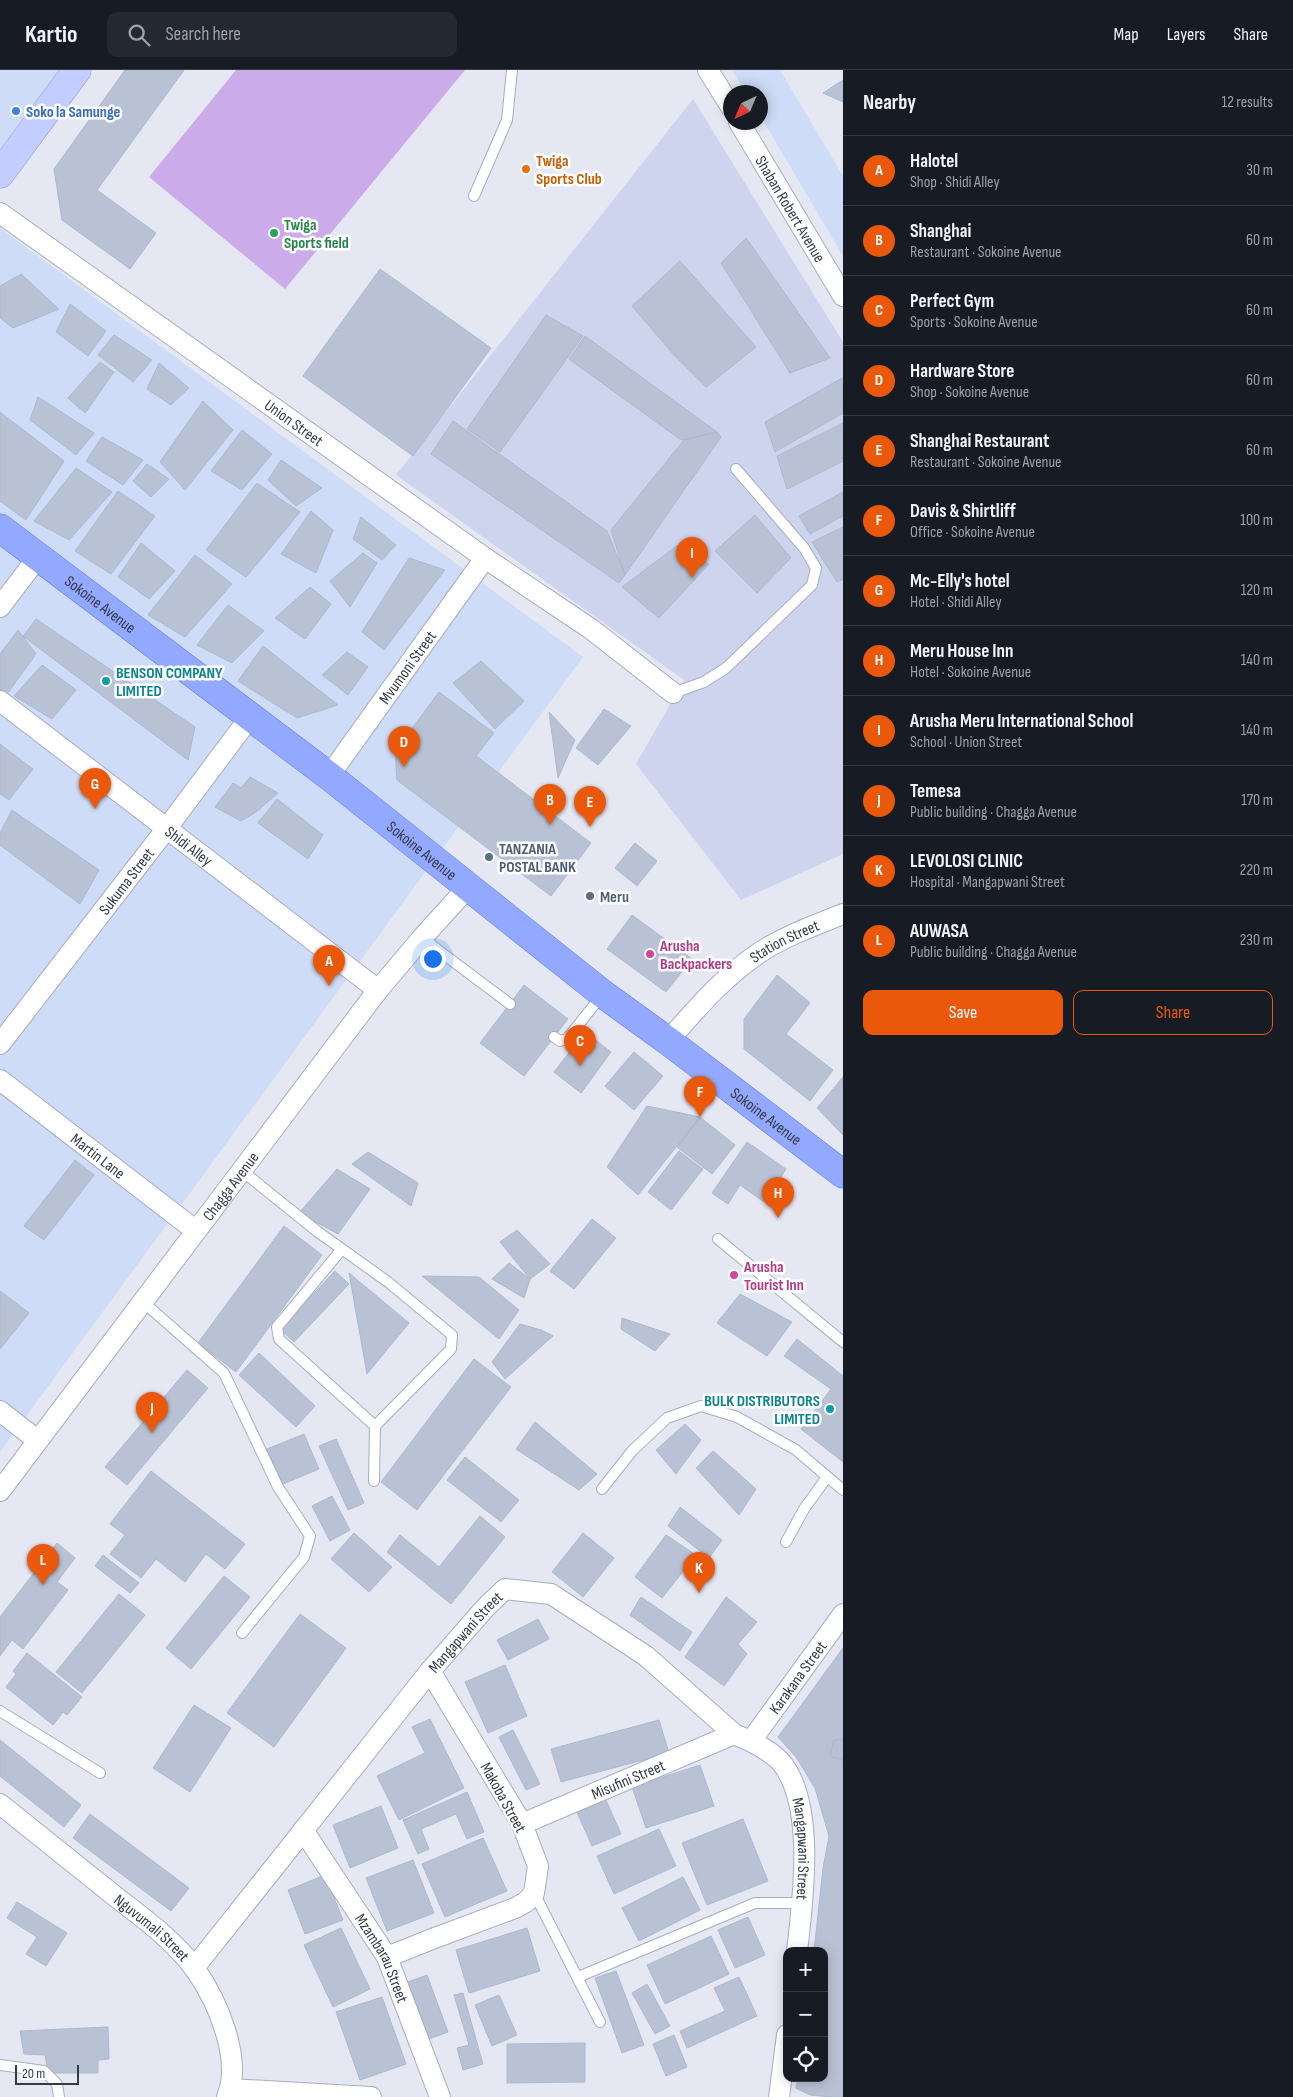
<!DOCTYPE html>
<html lang="en">
<head>
<meta charset="utf-8">
<style>
  :root { --surface:#171b24; --page:#242831; --text:#f1f3f6; --muted:#9ea1a6; --line:#363941; --accent:#ea580c }
  body { margin:0; font-family:"Sofia Sans Condensed",sans-serif; background:var(--page); color:var(--text) }
  .controls { position:absolute; right:15px; bottom:15px; display:grid; overflow:hidden; border-radius:10px; box-shadow:0 2px 12px #0003 }
  .controls button { width:45px; height:45px; display:grid; place-items:center; padding:0; border:0; border-bottom:1px solid var(--line); background:var(--surface); color:var(--text); font:25px sans-serif }
  .compass { position:absolute; left:723px; top:15px; width:45px; height:45px; border-radius:50%; background:var(--surface); box-shadow:0 2px 12px #0003; rotate:224deg }
  .scale { position:absolute; left:15px; bottom:12px; width:64px; box-sizing:border-box; padding-left:5px; border:2px solid #343a46; border-top:0; font-size:14px; line-height:18px; white-space:nowrap; color:#343a46; -webkit-text-stroke:4px #fff; paint-order:stroke }
  .you { position:absolute; left:432px; top:888px; width:18px; height:18px; margin:-12px; border:4px solid #fff; border-radius:50%; background:#1a73e8; box-shadow:0 0 0 8px #1a73e833 }
  .badge { display:grid; place-items:center; width:32px; height:32px; border-radius:50%; background:var(--accent); color:#fff; font-size:16px; font-weight:700 }
  .pin { position:absolute; translate:-50% -41px; filter:drop-shadow(0 1px 2px #0008) }
  .pin::after { content:''; position:absolute; top:26px; width:18px; height:15px; background:inherit; clip-path:polygon(0 0,100% 0,50% 100%) }
  .list { margin:0; padding:0; list-style:none }
  h2 { display:flex; justify-content:space-between; align-items:center; height:65px; margin:0; padding:0 20px; font-size:21px }
  h2 small { font-size:16px; font-weight:400; color:var(--muted) }
  .list li { display:grid; grid-template-columns:32px 1fr auto; gap:15px; align-items:center; box-sizing:border-box; height:70px; padding:0 20px; border-top:1px solid var(--line) }
  .list b { display:block; font-size:19px; white-space:nowrap }
  .list p { margin:0; font-size:16px; white-space:nowrap; color:var(--muted) }
  .list em { font-size:16px; font-style:normal; color:var(--muted) }
  .actions { display:flex; gap:10px; padding:15px 20px }
  .actions a { flex:1; padding:11px 0; border:1px solid var(--accent); border-radius:10px; text-align:center; font-size:18px; color:var(--accent) }
  .actions .main { background:var(--accent); color:#fff }
  .icon { flex:none; width:28px; height:28px; fill:none; stroke:currentColor; stroke-width:2; stroke-linecap:round; stroke-linejoin:round }
  .map { position:relative; flex:none; width:843px; height:2027px; overflow:hidden }
  header { display:flex; align-items:center; gap:30px; box-sizing:border-box; height:70px; padding:0 25px; background:var(--surface); border-bottom:1px solid var(--line) }
  header strong { font-size:24px }
  nav { display:flex; gap:28px; margin-inline-start:auto; font-size:18px }
  .search { width:350px; height:45px; background:var(--page); display:flex; align-items:center; gap:12px; box-sizing:border-box; padding:0 18px; border-radius:10px; color:var(--muted); font-size:19px }
  main { display:flex }
  aside { flex:1; background:var(--surface) }
  .map>svg:first-child { display:block }
</style>
</head>
<body>
<header>
<strong>Kartio</strong>
<div class="search"><svg class="icon" aria-label="search" viewBox="0 0 24 24"><circle cx="10" cy="10" r="6"/><path d="M15 15l6 6"/></svg>Search here</div>
<nav><a>Map</a><a>Layers</a><a>Share</a></nav>
</header>
<main>
<div class="map">
<svg width="843" height="2027" viewBox="0 0 843 2027">
  <rect width="100%" height="100%" fill="#e5e8f3"/>
  <!-- commercial -->
  <path fill="#cedcf7" d="M0 0H63L0 82Z
    M732 0H780L843 106V186L761 47V22H746Z
    M0 158 583 587 0 1382Z"/>
  <!-- education -->
  <path fill="#ced4ed" d="M693 29 843 272V784L741 830 636 694 684 610 396 405Z"/>
  <!-- green -->
  <path fill="#ccabea" d="M236 0H465L285 219 149 107Z"/>
  <!-- building -->
  <path fill="#b9c2d5" stroke="#acb8d0" d="M125 0H184L97 120 156 163 130 199 62 150 54 99Z
    M843 10V32L823 23Z
    M746 168 830 288 790 303 721 193Z
    M680 191 756 277 706 317 674 285 632 236Z
    M380 199 491 278 413 386 303 306Z
    M21 204 59 239 13 258 0 248V216Z
    M70 234 106 261 88 286 56 262Z
    M546 245 583 266 500 382 467 359Z
    M114 265 152 290 133 312 98 285Z
    M585 266 717 362 681 370 569 289Z
    M100 292 114 302 85 343 68 328Z
    M159 293 189 318 171 335 147 319Z
    M842 308 843 343 775 382 765 352Z
    M38 327 94 363 76 385 30 350Z
    M203 331 233 360 185 420 160 392Z
    M0 342 64 391 26 450 0 431Z
    M453 351 607 461 625 505 619 513 431 384Z
    M843 353V391L787 419 777 386Z
    M242 360 272 384 242 420 211 401Z
    M717 362 721 367 625 505 611 460 684 370Z
    M102 367 143 390 123 415 86 391Z
    M281 390 322 418 296 436 268 410Z
    M147 394 169 409 151 427 133 411Z
    M76 398 112 422 69 470 34 451Z
    M257 413 300 442 246 507 206 480Z
    M118 421 155 446 111 504 75 481Z
    M843 422V446L810 464 799 446Z
    M311 441 333 460 316 503 281 484Z
    M755 445 791 488 757 523 715 481Z
    M361 447 396 475 382 490 353 469Z
    M843 457V509L837 512 812 472Z
    M141 473 175 501 149 529 118 507Z
    M678 475 709 494 659 548 622 517Z
    M363 483 377 493 350 537 330 511Z
    M195 485 232 514 185 567 148 545Z
    M409 488 445 500 384 580 362 562Z
    M310 517 331 534 305 569 275 548Z
    M228 535 264 561 232 593 197 575Z
    M36 549 195 657 188 690 23 566Z
    M18 560 36 584 7 624 0 619V584Z
    M263 576 338 635 297 648 238 611Z
    M347 582 368 597 348 625 322 605Z
    M481 591 524 631 495 659 453 613Z
    M42 595 76 620 52 649 14 626Z
    M439 622 494 663 476 686 591 773 551 826 397 710 395 681Z
    M604 639 631 656 598 695 576 678Z
    M549 642 575 670 558 708Z
    M0 674 33 699 9 730 0 724Z
    M250 707 278 723 256 742 241 751 215 737 233 713 241 718Z
    M277 729 323 765 308 789 258 753Z
    M12 740 99 800 80 834 0 775V763Z
    M635 773 657 791 637 816 615 798Z
    M632 845 692 889 666 922 607 879Z
    M777 905 810 933 786 964 833 1000 810 1031 744 979V949Z
    M524 915 568 949 524 1006 480 973Z
    M585 962 611 982 581 1023 554 1002Z
    M634 982 663 1006 634 1040 605 1016Z
    M843 1007V1065L817 1038Z
    M647 1036 700 1047 638 1125 607 1097Z
    M700 1047 735 1075 712 1104 677 1077Z
    M747 1072 786 1099 764 1132 740 1115 728 1134 712 1123Z
    M679 1081 703 1099 671 1140 648 1122Z
    M368 1082 418 1113 411 1136 352 1094Z
    M75 1090 94 1105 44 1170 24 1156Z
    M337 1099 370 1119 338 1164 299 1143Z
    M592 1149 616 1168 574 1219 550 1201Z
    M284 1156 322 1185 236 1302 198 1273Z
    M517 1160 550 1194 530 1209 500 1172Z
    M509 1193 530 1209 524 1228 492 1209Z
    M335 1201 349 1214 294 1272 280 1259Z
    M349 1203 409 1253 367 1304Z
    M422 1206 479 1207 519 1240 499 1269Z
    M0 1221 29 1243 0 1279Z
    M740 1224 792 1252 767 1286 717 1253Z
    M622 1248 670 1264 655 1281 621 1259Z
    M520 1254 541 1260 553 1266 505 1309 492 1292Z
    M797 1269 843 1306V1392L801 1359 831 1319 784 1286Z
    M259 1283 315 1336 296 1357 239 1305Z
    M474 1289 511 1317 417 1440 381 1412Z
    M187 1300 208 1318 127 1415 105 1397Z
    M535 1352 597 1404 579 1420 516 1379Z
    M685 1354 701 1370 676 1404 656 1380Z
    M304 1364 319 1399 283 1414 267 1379Z
    M336 1369 364 1433 348 1440 319 1376Z
    M713 1381 756 1419 739 1445 696 1398Z
    M465 1387 519 1430 501 1452 447 1410Z
    M151 1401 245 1474 225 1499 206 1484 185 1512 156 1489 141 1508 110 1484 125 1465 110 1454Z
    M332 1426 350 1460 330 1471 312 1436Z
    M680 1437 722 1470 709 1488 668 1456Z
    M480 1446 505 1467 451 1534 387 1482 400 1465 439 1497Z
    M354 1463 392 1497 369 1522 331 1489Z
    M583 1463 614 1488 583 1527 552 1502Z
    M666 1465 696 1485 662 1528 635 1507Z
    M57 1473 75 1488 57 1512 68 1520 23 1579 12 1570 0 1586V1547Z
    M103 1485 139 1513 130 1523 95 1496Z
    M224 1506 250 1527 191 1599 166 1578Z
    M119 1524 145 1545 82 1623 56 1602Z
    M641 1527 692 1562 680 1581 630 1545Z
    M726 1527 757 1552 738 1574 747 1584 724 1616 685 1587Z
    M300 1544 346 1578 274 1677 227 1643Z
    M538 1549 549 1569 508 1590 497 1570Z
    M843 1578V2027H831L810 2025 796 2018 798 2008H824V1881H814L823 1798 829 1766 815 1718 796 1687 778 1667Z
    M27 1583 82 1627 67 1645 63 1642 53 1655 6 1617 16 1604 13 1601Z
    M505 1595 527 1646 488 1663 465 1612Z
    M194 1635 231 1658 190 1722 153 1698Z
    M430 1649 464 1718 399 1750 377 1706 425 1683 412 1657Z
    M659 1650 669 1683 561 1712 551 1679Z
    M513 1660 540 1714 526 1720 499 1667Z
    M843 1669V1690L830 1686 834 1670Z
    M0 1670 81 1735 64 1757 0 1706Z
    M700 1695 714 1736 646 1758 632 1717Z
    M467 1722 484 1762 467 1769 456 1744 421 1759 429 1779 418 1784 403 1750Z
    M605 1728 621 1764 592 1776 576 1740Z
    M381 1736 398 1778 350 1798 333 1755Z
    M90 1744 189 1818 171 1841 73 1768Z
    M743 1749 768 1811 707 1835 682 1773Z
    M659 1759 676 1796 614 1824 597 1786Z
    M483 1768 507 1821 445 1847 422 1794Z
    M413 1790 434 1843 387 1861 366 1808Z
    M325 1805 343 1850 305 1864 288 1820Z
    M683 1807 700 1840 639 1871 622 1838Z
    M17 1832 67 1863 46 1896 26 1884 37 1867 7 1848Z
    M748 1847 765 1885 735 1898 718 1860Z
    M341 1858 370 1919 333 1937 304 1875Z
    M527 1858 540 1901 469 1923 456 1880Z
    M711 1866 729 1904 665 1934 647 1895Z
    M616 1901 644 1975 622 1983 595 1908Z
    M427 1905 448 1962 429 1969 408 1912Z
    M739 1907 757 1946 687 1978 680 1961 725 1941 714 1918Z
    M647 1914 670 1956 655 1964 632 1923Z
    M463 1923 483 1994 463 2000 457 1978 469 1975 454 1925Z
    M499 1925 517 1965 492 1976 475 1935Z
    M382 1927 406 1994 360 2010 336 1942Z
    M108 1957 109 1989 98 1990V2003H48L45 1985 24 1984 20 1961Z
    M674 1965 687 1997 666 2006 653 1974Z
    M585 1973V2012L507 2013V1974Z"/>
  <g fill="none" stroke-linecap="round" stroke-linejoin="round">
    <defs>
      <path id="lane" d="M474 126 507 50 512 0
        M673 623 704 612 726 598 812 515 816 498 804 478 736 399
        M422 868 510 934
        M554 967 560 971 567 969 602 925
        M241 1100 318 1162 388 1212 452 1265 451 1279 375 1356
        M718 1169 843 1272
        M342 1179 277 1257 279 1269 375 1356 374 1411
        M142 1231 224 1303 278 1417 310 1466 304 1487 242 1563
        M602 1419 632 1381 667 1348 701 1336 737 1347 796 1380 843 1420
        M786 1472 804 1439 827 1407
        M0 1641 100 1703
        M534 1823 600 1952
        M578 1907 755 1833H803
        M0 1995 44 2001 57 2014 59 2027"/>
      <g id="street">
        <path d="M708 0 731 37"/>
        <path id="s1" d="M739 52 843 226"/>
        <path id="s2" d="M0 143 485 488 591 559 673 623"/>
        <path d="M0 537 38 487"/>
        <path id="s3" d="M0 631 378 920"/>
        <path id="s4" d="M329 706 485 488"/>
        <path id="s5" d="M668 971C697 938 725 905 762 881 787 865 816 855 843 844"/>
        <path id="s6" d="M0 974 167 758 250 647"/>
        <path id="s7" d="M0 1010 195 1160"/>
        <path d="M0 1341 37 1370"/>
        <path id="s8" d="M0 1421 378 920 422 868 469 816"/>
        <path id="s9" d="M751 1671 843 1544"/>
        <path id="s10" d="M0 1734C39 1765 77 1796 116 1827 143 1848 174 1870 195 1899 217 1930 243 1989 227 2027"/>
        <path id="s11" d="M522 1754 734 1664"/>
        <path id="s12" d="M303 1760 387 1887 440 2027"/>
        <path d="M387 1887 432 1869 515 1838 526 1832 534 1823 538 1796 522 1754 430 1601"/>
        <path id="s13" d="M194 1898 430 1601 486 1537 505 1519 551 1524 646 1586 734 1664C749 1670 768 1679 780 1691 816 1732 803 1830 797 1881"/>
        <path d="M230 2019 371 2027"/>
        <path d="M779 2027 787 1965"/>
      </g>
      <path id="secondary" d="M0 104 77 0"/>
      <g id="primary">
        <path id="s14" d="M0 458 329 706 603 924 668 971 843 1104"/>
      </g>
    </defs>
    <!-- lane casing -->
    <use href="#lane" stroke="#a7adbf" stroke-width="12"/>
    <!-- street casing -->
    <use href="#street" stroke="#a7adbf" stroke-width="22"/>
    <!-- secondary casing -->
    <use href="#secondary" stroke="#94a0d9" stroke-width="29"/>
    <!-- primary casing -->
    <use href="#primary" stroke="#5d7de9" stroke-width="29"/>
    <!-- lane -->
    <use href="#lane" stroke="#fff" stroke-width="10"/>
    <!-- street -->
    <use href="#street" stroke="#fff" stroke-width="20"/>
    <!-- secondary -->
    <use href="#secondary" stroke="#c3cdff" stroke-width="28"/>
    <!-- primary -->
    <use href="#primary" stroke="#92a9ff" stroke-width="28"/>
  </g>
  <!-- markers -->
  <circle fill="#3f7fe0" stroke="#fff" stroke-width="2" cx="16" cy="41" r="5"/>
  <circle fill="#e8710a" stroke="#fff" stroke-width="2" cx="526" cy="99" r="5"/>
  <circle fill="#2e9e5b" stroke="#fff" stroke-width="2" cx="274" cy="163" r="5"/>
  <g fill="#0f9aa8" stroke="#fff" stroke-width="2">
    <circle cx="106" cy="611" r="5"/>
    <circle cx="830" cy="1339" r="5"/>
  </g>
  <g fill="#5c6f8a" stroke="#fff" stroke-width="2">
    <circle cx="489" cy="787" r="5"/>
    <circle cx="590" cy="826" r="5"/>
  </g>
  <g fill="#d1479c" stroke="#fff" stroke-width="2">
    <circle cx="650" cy="884" r="5"/>
    <circle cx="734" cy="1205" r="5"/>
  </g>
  <g text-anchor="middle" stroke-width="5" stroke-linejoin="round" paint-order="stroke">
    <!-- shop labels -->
    <g font-size="16" font-weight="bold" fill="#366cbe" stroke="#fff" text-anchor="start">
      <text x="26" y="47">Soko la Samunge</text>
    </g>
    <!-- food labels -->
    <g font-size="16" font-weight="bold" fill="#c56008" stroke="#fff" text-anchor="start">
      <text x="536" y="96">Twiga<tspan x="536" dy="18">Sports Club</tspan></text>
    </g>
    <!-- street labels -->
    <g font-size="16" fill="#343a46" stroke="#fff">
      <text dy="6" stroke="none"><textPath href="#s1" startOffset="101">Shaban Robert Avenue</textPath></text>
      <text dy="6" stroke="none"><textPath href="#s2" startOffset="361">Union Street</textPath></text>
      <text dy="6" stroke="none"><textPath href="#s14" startOffset="126">Sokoine Avenue</textPath></text>
      <text dy="6" stroke="none"><textPath href="#s4" startOffset="134">Mvumoni Street</textPath></text>
      <text dy="6" stroke="none"><textPath href="#s3" startOffset="238">Shidi Alley</textPath></text>
      <text dy="6" stroke="none"><textPath href="#s14" startOffset="531">Sokoine Avenue</textPath></text>
      <text dy="6" stroke="none"><textPath href="#s6" startOffset="206">Sukuma Street</textPath></text>
      <text dy="6" stroke="none"><textPath href="#s5" startOffset="155">Station Street</textPath></text>
      <text dy="6" stroke="none"><textPath href="#s14" startOffset="966">Sokoine Avenue</textPath></text>
      <text dy="6" stroke="none"><textPath href="#s7" startOffset="124">Martin Lane</textPath></text>
      <text dy="6" stroke="none"><textPath href="#s8" startOffset="382">Chagga Avenue</textPath></text>
      <text dy="6" stroke="none"><textPath href="#s13" startOffset="432">Mangapwani Street</textPath></text>
      <text dy="6" stroke="none"><textPath href="#s9" startOffset="79">Karakana Street</textPath></text>
      <text dy="6" stroke="none"><textPath href="#s11" startOffset="115">Misufini Street</textPath></text>
      <text transform="translate(504 1727) rotate(61)" y="6">Makoba Street</text>
      <text dy="6" stroke="none"><textPath href="#s13" startOffset="914">Mangapwani Street</textPath></text>
      <text dy="6" stroke="none"><textPath href="#s10" startOffset="196">Nguvumali Street</textPath></text>
      <text dy="6" stroke="none"><textPath href="#s12" startOffset="151">Mzambarau Street</textPath></text>
    </g>
    <!-- leisure labels -->
    <g font-size="16" font-weight="bold" fill="#27864d" stroke="#fff" text-anchor="start">
      <text x="284" y="160">Twiga<tspan x="284" dy="18">Sports field</tspan></text>
    </g>
    <!-- culture labels -->
    <g font-size="16" font-weight="bold" fill="#0d838f" stroke="#fff" text-anchor="start">
      <text x="116" y="608">BENSON COMPANY<tspan x="116" dy="18">LIMITED</tspan></text>
      <text x="820" y="1336" text-anchor="end">BULK DISTRIBUTORS<tspan x="820" dy="18">LIMITED</tspan></text>
    </g>
    <!-- service labels -->
    <g font-size="16" font-weight="bold" fill="#4e5e75" stroke="#fff" text-anchor="start">
      <text x="499" y="784">TANZANIA<tspan x="499" dy="18">POSTAL BANK</tspan></text>
      <text x="600" y="832">Meru</text>
    </g>
    <!-- hotel labels -->
    <g font-size="16" font-weight="bold" fill="#b23c85" stroke="#fff" text-anchor="start">
      <text x="660" y="881">Arusha<tspan x="660" dy="18">Backpackers</tspan></text>
      <text x="744" y="1202">Arusha<tspan x="744" dy="18">Tourist Inn</tspan></text>
    </g>
  </g>
</svg>
<div class="controls">
<button>+</button>
<button>−</button>
<button><svg class="icon" aria-label="locate" viewBox="0 0 24 24"><circle cx="12" cy="12" r="6"/><path d="M12 2v4M12 18v4M2 12h4M18 12h4"/></svg></button>
</div>
<svg class="compass" viewBox="-18 -18 36 36"><path d="M0-13l5 13h-10z" fill="#e53935"/><path d="M0 13l5-13h-10z" fill="#9ea1a6"/></svg>
<div class="scale">20 m</div>
<div class="you"></div>
<div class="pin badge" style="left:329px;top:916px">A</div>
<div class="pin badge" style="left:550px;top:755px">B</div>
<div class="pin badge" style="left:580px;top:996px">C</div>
<div class="pin badge" style="left:404px;top:697px">D</div>
<div class="pin badge" style="left:590px;top:757px">E</div>
<div class="pin badge" style="left:700px;top:1047px">F</div>
<div class="pin badge" style="left:95px;top:739px">G</div>
<div class="pin badge" style="left:778px;top:1148px">H</div>
<div class="pin badge" style="left:692px;top:508px">I</div>
<div class="pin badge" style="left:152px;top:1363px">J</div>
<div class="pin badge" style="left:699px;top:1523px">K</div>
<div class="pin badge" style="left:43px;top:1515px">L</div>
</div>
<aside>
<h2>Nearby<small>12 results</small></h2>
<ul class="list">
<li><span class="badge">A</span><div><b>Halotel</b><p>Shop · Shidi Alley</p></div><em>30 m</em></li>
<li><span class="badge">B</span><div><b>Shanghai</b><p>Restaurant · Sokoine Avenue</p></div><em>60 m</em></li>
<li><span class="badge">C</span><div><b>Perfect Gym</b><p>Sports · Sokoine Avenue</p></div><em>60 m</em></li>
<li><span class="badge">D</span><div><b>Hardware Store</b><p>Shop · Sokoine Avenue</p></div><em>60 m</em></li>
<li><span class="badge">E</span><div><b>Shanghai Restaurant</b><p>Restaurant · Sokoine Avenue</p></div><em>60 m</em></li>
<li><span class="badge">F</span><div><b>Davis &amp; Shirtliff</b><p>Office · Sokoine Avenue</p></div><em>100 m</em></li>
<li><span class="badge">G</span><div><b>Mc-Elly's hotel</b><p>Hotel · Shidi Alley</p></div><em>120 m</em></li>
<li><span class="badge">H</span><div><b>Meru House Inn</b><p>Hotel · Sokoine Avenue</p></div><em>140 m</em></li>
<li><span class="badge">I</span><div><b>Arusha Meru International School</b><p>School · Union Street</p></div><em>140 m</em></li>
<li><span class="badge">J</span><div><b>Temesa</b><p>Public building · Chagga Avenue</p></div><em>170 m</em></li>
<li><span class="badge">K</span><div><b>LEVOLOSI CLINIC</b><p>Hospital · Mangapwani Street</p></div><em>220 m</em></li>
<li><span class="badge">L</span><div><b>AUWASA</b><p>Public building · Chagga Avenue</p></div><em>230 m</em></li>
</ul>
<div class="actions"><a class="main">Save</a><a>Share</a></div>
</aside>
</main>
</body>
</html>
